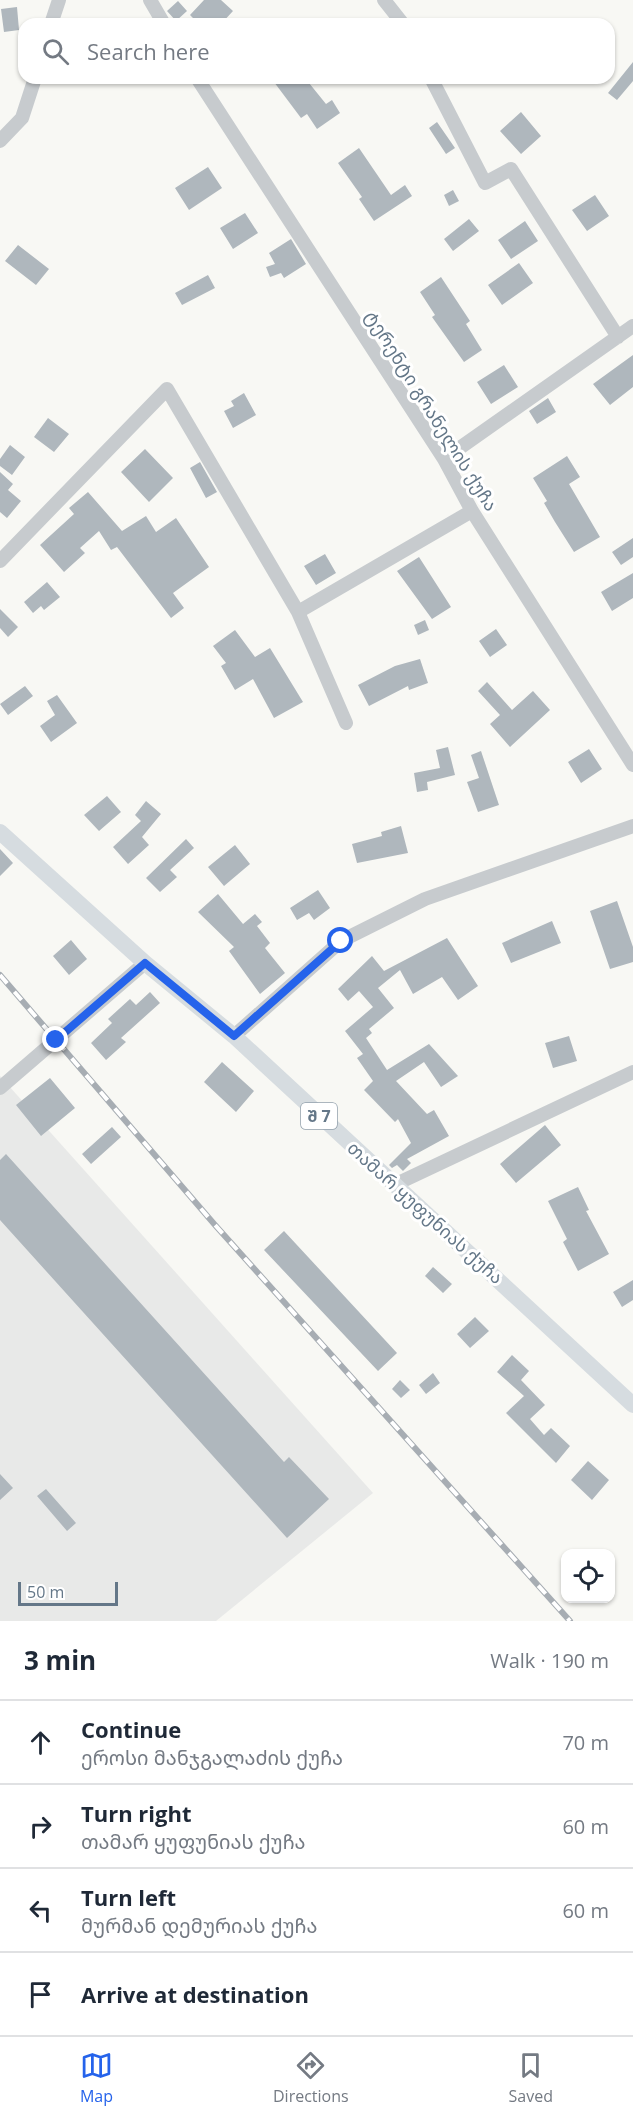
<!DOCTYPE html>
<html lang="en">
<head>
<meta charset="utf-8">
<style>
  :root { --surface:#fff; --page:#f6f6f7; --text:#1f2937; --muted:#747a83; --line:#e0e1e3; --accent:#2563eb }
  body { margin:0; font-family:"Open Sans","Noto Sans Georgian",sans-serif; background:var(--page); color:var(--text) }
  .controls { position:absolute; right:18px; bottom:18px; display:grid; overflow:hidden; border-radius:12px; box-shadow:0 2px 4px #0004 }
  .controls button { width:54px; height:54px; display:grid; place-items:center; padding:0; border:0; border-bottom:2px solid var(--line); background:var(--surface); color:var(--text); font:30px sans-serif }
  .scale { position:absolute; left:18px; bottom:15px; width:100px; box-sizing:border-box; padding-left:6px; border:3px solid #647788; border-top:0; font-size:16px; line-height:21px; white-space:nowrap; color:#647788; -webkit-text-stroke:4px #fff; paint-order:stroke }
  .stop { position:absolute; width:18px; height:18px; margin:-14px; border:4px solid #2563eb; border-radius:50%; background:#fff }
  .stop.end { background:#2563eb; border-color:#fff; box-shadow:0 2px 6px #0008 }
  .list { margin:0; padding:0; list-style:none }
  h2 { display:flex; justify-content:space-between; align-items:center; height:78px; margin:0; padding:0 24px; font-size:26px }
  h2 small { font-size:20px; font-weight:400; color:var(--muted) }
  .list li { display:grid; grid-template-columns:39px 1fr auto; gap:18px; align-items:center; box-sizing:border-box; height:84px; padding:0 24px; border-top:2px solid var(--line) }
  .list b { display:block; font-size:22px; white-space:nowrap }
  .list p { margin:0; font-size:20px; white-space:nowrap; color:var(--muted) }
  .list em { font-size:20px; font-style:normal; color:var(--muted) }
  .icon { flex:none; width:33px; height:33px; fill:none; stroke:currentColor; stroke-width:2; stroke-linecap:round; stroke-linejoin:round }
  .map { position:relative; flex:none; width:633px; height:1621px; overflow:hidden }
  .search { position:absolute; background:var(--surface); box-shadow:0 2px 4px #0004; left:18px; right:18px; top:18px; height:66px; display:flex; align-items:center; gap:15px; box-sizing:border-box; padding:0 21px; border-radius:18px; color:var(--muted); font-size:22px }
  .sheet { height:414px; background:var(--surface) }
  nav { display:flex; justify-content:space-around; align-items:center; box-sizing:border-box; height:84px; border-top:2px solid var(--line); background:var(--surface); font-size:16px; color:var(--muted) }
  nav a { display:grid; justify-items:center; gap:3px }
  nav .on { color:var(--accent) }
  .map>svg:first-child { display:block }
</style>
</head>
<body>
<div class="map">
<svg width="633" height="1621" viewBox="0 0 633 1621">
  <rect width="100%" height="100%" fill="#f8f8f4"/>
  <!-- built -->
  <path fill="#e8e9e8" d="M0 1076 373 1493 216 1621H0Z"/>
  <!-- building -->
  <path fill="#afb7bd" d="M204 0H221L233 11 221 24H199L190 15Z
    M178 1 187 11 176 21 167 11Z
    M17 7 19 30 4 32 1 9Z
    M633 62V81L617 100 608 93Z
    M271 78H305L326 104 332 100 340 113 317 129 307 114 301 118Z
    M521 112 541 136 521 154 500 131Z
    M437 122 455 148 446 154 429 128Z
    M359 148 391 195 405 185 412 196 374 221 359 199 362 197 338 163Z
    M208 167 222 188 189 210 175 188Z
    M453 190 459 201 449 206 444 195Z
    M595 195 609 216 587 231 572 210Z
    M245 213 258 233 233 249 220 228Z
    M469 219 479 231 453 251 444 239Z
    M525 221 538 241 511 259 498 240Z
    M291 239 306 264 284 278 281 273 270 277 266 267 275 264 269 253Z
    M18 245 49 269 36 285 5 261Z
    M519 263 533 283 502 305 488 285Z
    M208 275 215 288 182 305 175 293Z
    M441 277 470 321 466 324 482 350 464 362 432 317 435 315 420 292Z
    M633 355V387L610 405 593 384Z
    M504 365 518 387 491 404 477 382Z
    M244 393 256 415 233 428 224 411 234 406 231 401Z
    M548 398 556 412 537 424 529 411Z
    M48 418 69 434 54 452 34 437Z
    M10 445 25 457 12 475 0 466V459Z
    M145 449 173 478 149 502 121 472Z
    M567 456 580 477 569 484 600 537 574 552 555 522 544 503 547 501 533 478Z
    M200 462 217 492 206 498 190 468Z
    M0 472 13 484 8 490 21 501 7 518 0 512Z
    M88 492 122 531 146 516 156 532 176 518 209 567 173 593 184 608 171 618 117 547 111 550 99 531 80 548 85 553 64 572 40 545 74 514 69 508Z
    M633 538V557L621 565 612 552Z
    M325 554 336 573 316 585 304 566Z
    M419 557 451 607 432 619 397 571Z
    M633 573V598L612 611 601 592Z
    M47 582 60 597 44 610 41 606 33 613 24 602Z
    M0 609 18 627 8 637 0 628Z
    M425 620 429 630 418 635 414 625Z
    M496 629 507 645 490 657 479 641Z
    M235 630 255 657 270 648 303 702 274 718 253 679 235 690 221 666 226 663 213 646Z
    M420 659 428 683 409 690 408 686 369 706 358 685 395 666Z
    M487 682 512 710 533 691 550 710 510 747 490 724 500 715 478 691Z
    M25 686 33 696 8 715 0 704Z
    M57 695 77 723 51 742 40 726 55 715 47 701Z
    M448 747 455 775 427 782 428 790 417 792 414 773 440 768 436 750Z
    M589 749 602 769 581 783 568 762Z
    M481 751 499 805 478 812 467 782 479 778 471 755Z
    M107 796 121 812 99 831 84 815Z
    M146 801 161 814 142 837 149 845 128 864 113 847 141 821 135 815Z
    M401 826 408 853 357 863 352 844 382 836 381 832Z
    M186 839 194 848 170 870 177 877 160 892 146 878Z
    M235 845 250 864 224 886 208 867Z
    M0 849 13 863 0 876Z
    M318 890 330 908 314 920 309 913 297 920 290 908Z
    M218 894 243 924 255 914 262 922 257 926 270 943 265 948 285 973 260 994 229 951 234 947 198 912Z
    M617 901 633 947V962L610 969 590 911Z
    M552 921 561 943 511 963 502 943Z
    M447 938 478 986 458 1000 442 977 413 994 400 970 378 988 394 1008 369 1029 372 1033 366 1038 387 1070 429 1044 458 1076 441 1087 424 1062 396 1081 427 1114 434 1110 449 1136 407 1159 411 1163 403 1171 397 1165 392 1168 389 1165 411 1143 398 1119 395 1122 364 1090 373 1081 357 1058 363 1054 345 1031 373 1007 359 991 348 1001 338 989 372 956 384 971Z
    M71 940 87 959 69 975 53 956Z
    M150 992 160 1003 121 1038 126 1042 106 1060 91 1043 112 1023 108 1019 130 999 136 1005Z
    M569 1036 577 1061 553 1068 545 1043Z
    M222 1062 254 1091 236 1112 204 1082Z
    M50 1078 75 1108 41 1136 16 1105Z
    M545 1125 561 1145 516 1183 500 1164Z
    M112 1127 121 1137 91 1164 82 1154Z
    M6 1154 284 1462 289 1457 329 1499 287 1538 0 1220V1160Z
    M578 1187 589 1210 586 1211 609 1254 578 1271 563 1242 567 1239 548 1201Z
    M284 1231 397 1353 378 1371 264 1250Z
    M433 1267 452 1284 443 1293 425 1276Z
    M633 1280V1300L622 1307 613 1292Z
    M475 1317 489 1331 470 1348 457 1334Z
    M512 1355 529 1371 521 1380 545 1405 530 1419 544 1435 551 1428 570 1446 556 1463 506 1413 524 1396 497 1372Z
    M433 1373 440 1383 426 1394 419 1385Z
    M400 1380 410 1390 401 1398 392 1389Z
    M588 1461 609 1480 592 1500 571 1480Z
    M0 1474 13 1488 0 1500Z
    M46 1489 76 1523 67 1531 37 1496Z"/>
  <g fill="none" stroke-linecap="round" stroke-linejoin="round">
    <!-- minor -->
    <path stroke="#c7cbce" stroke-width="14" d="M150 0 164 24
      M384 0 403 24
      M51 24 59 0
      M197 78 444 459 472 511 633 765
      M431 78 485 183 511 169 618 337
      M0 141 22 118 35 78
      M444 459 633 326
      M0 561 167 389 298 612 346 723
      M298 612 472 511
      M234 1036 341 941 425 899 633 826
      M0 1088 145 963
      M394 1185 633 1072"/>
    <!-- major -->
    <path stroke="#d6dce0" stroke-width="16" d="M0 832 145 963 234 1036 633 1405"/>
    <defs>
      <path id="rail" d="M0 975 215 1225 570 1621"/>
    </defs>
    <!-- rail casing -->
    <use href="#rail" stroke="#a7adb3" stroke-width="6"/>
    <!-- rail -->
    <use href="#rail" stroke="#fff" stroke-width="4" stroke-dasharray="11" stroke-linecap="butt"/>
  </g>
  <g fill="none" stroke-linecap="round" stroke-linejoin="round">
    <!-- route -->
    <path stroke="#2563eb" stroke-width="8" d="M56 1040 145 963 234 1036 341 941"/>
  </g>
  <g text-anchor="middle" stroke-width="6" stroke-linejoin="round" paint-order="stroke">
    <!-- shield labels -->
    <rect fill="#fff" stroke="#92a0ac" stroke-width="1.5" x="301" y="1103" width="36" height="26" rx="4.5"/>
    <g font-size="16" font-weight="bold" fill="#647788">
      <text x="319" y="1122">შ 7</text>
    </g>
    <!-- street labels -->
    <g font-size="18" fill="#647788" stroke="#fff">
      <text transform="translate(431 411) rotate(58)" y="6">ტერენტი გრანელის ქუჩა</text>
      <text transform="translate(425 1213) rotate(42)" y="6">თამარ ყუფუნიას ქუჩა</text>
    </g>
  </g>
</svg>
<div class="controls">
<button><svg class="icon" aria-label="locate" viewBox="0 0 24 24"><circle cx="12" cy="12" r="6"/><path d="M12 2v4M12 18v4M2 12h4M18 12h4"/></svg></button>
</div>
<div class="scale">50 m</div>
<div class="stop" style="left:341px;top:941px"></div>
<div class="stop end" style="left:56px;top:1040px"></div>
<div class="search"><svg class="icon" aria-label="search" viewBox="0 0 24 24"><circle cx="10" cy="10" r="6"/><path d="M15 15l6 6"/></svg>Search here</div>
</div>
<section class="sheet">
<h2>3 min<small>Walk · 190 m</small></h2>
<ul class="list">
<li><svg class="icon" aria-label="ahead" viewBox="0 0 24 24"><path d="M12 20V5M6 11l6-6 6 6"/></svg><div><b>Continue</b><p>ეროსი მანჯგალაძის ქუჩა</p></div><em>70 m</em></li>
<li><svg class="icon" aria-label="right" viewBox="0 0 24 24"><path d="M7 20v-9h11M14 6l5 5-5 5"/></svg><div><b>Turn right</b><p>თამარ ყუფუნიას ქუჩა</p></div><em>60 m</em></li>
<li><svg class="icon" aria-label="left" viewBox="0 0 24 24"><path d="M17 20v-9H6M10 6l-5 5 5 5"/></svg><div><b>Turn left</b><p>მურმან დემურიას ქუჩა</p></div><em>60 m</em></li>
<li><svg class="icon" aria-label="arrive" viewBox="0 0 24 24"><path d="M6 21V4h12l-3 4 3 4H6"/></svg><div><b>Arrive at destination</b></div></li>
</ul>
</section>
<nav>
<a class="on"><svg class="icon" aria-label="map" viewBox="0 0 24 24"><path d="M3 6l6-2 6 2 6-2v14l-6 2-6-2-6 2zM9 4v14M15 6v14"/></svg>Map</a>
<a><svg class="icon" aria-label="directions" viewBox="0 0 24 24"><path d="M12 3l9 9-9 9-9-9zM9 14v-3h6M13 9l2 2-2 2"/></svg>Directions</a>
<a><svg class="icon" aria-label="saved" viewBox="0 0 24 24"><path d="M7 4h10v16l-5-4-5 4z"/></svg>Saved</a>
</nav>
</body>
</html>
